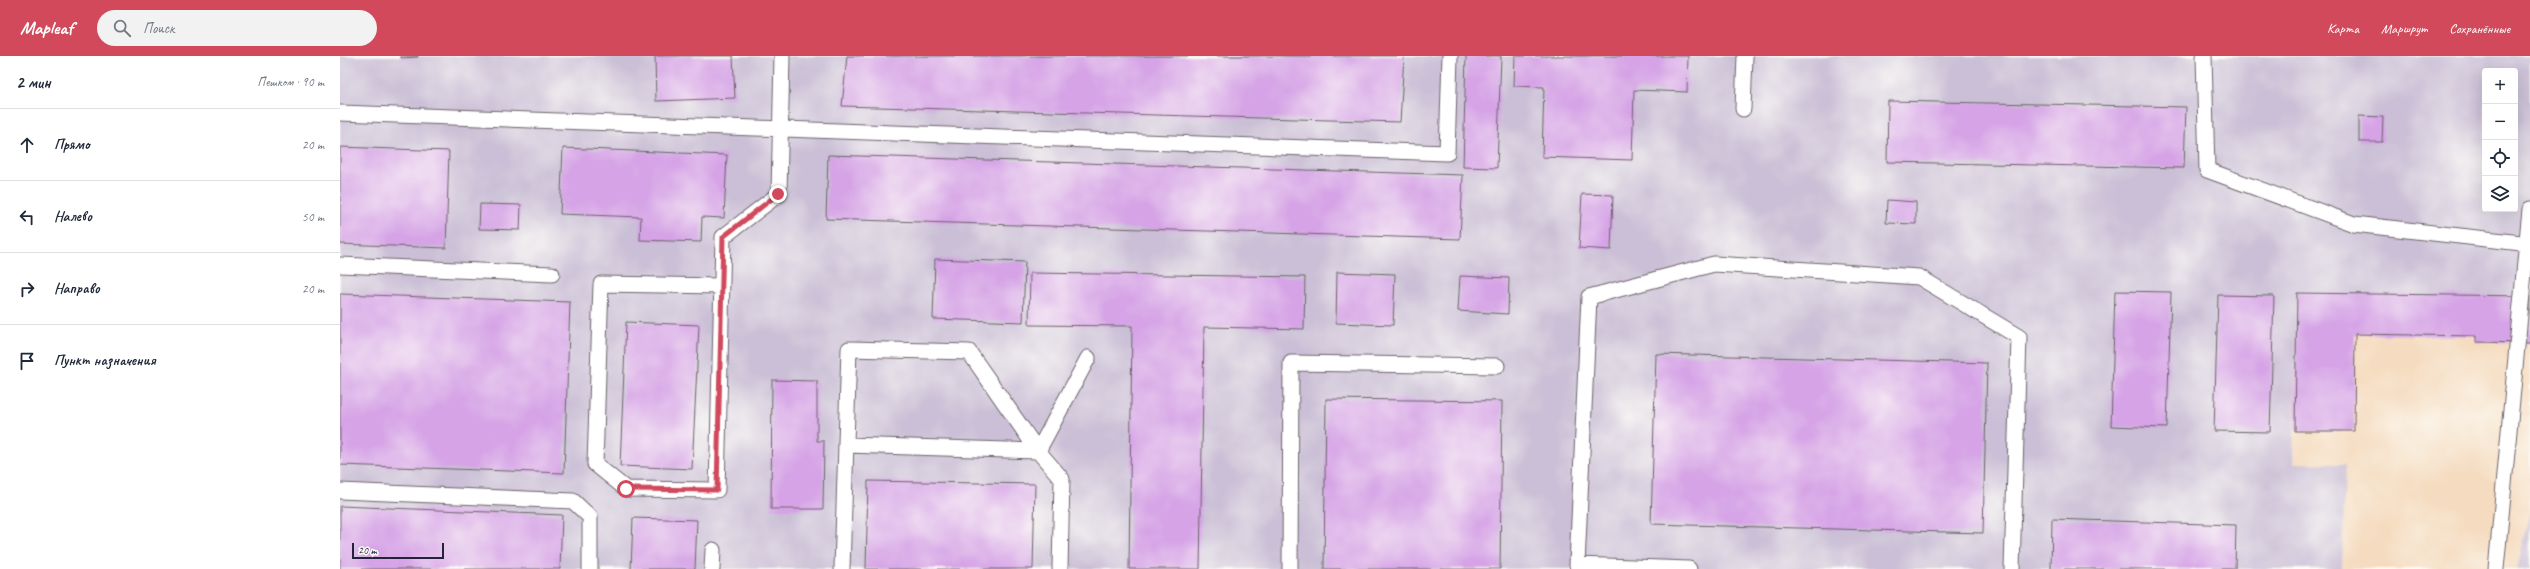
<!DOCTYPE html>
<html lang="ru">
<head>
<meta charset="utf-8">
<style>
  :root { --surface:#fff; --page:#f2f2f3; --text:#1f2937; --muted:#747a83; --line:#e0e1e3; --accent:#d1495b }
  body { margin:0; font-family:Caveat,sans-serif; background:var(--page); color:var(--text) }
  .controls { position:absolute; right:12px; top:12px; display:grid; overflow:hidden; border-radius:4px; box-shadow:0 4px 16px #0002 }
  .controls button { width:36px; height:36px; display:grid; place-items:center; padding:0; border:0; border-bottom:1px solid var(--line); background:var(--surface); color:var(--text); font:20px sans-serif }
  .scale { position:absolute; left:12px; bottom:10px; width:92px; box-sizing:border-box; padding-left:4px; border:2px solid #22223b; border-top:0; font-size:11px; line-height:14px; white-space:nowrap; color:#22223b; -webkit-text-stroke:3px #fdfcf7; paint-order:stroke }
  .stop { position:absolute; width:12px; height:12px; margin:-9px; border:3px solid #d1495b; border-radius:50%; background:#fff }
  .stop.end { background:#d1495b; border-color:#fff; box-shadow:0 1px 4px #0008 }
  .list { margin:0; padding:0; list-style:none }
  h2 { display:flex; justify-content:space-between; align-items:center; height:52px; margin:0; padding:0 16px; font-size:17px }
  h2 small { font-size:13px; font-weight:400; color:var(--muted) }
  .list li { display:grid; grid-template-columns:26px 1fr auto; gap:12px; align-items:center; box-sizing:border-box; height:72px; padding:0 16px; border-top:1px solid var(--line) }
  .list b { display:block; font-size:15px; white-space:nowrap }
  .list em { font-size:13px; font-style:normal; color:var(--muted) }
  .icon { flex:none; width:22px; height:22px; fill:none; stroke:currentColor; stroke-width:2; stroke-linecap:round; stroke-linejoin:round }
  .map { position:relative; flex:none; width:2190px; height:513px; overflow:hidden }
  header { display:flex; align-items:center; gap:24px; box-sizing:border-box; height:56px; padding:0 20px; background:var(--accent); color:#fff }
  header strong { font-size:19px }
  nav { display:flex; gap:22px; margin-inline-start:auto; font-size:14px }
  .search { width:280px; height:36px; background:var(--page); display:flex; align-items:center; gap:10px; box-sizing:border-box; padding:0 14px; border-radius:22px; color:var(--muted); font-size:15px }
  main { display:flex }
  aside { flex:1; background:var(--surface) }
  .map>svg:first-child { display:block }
</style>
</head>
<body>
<header>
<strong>Mapleaf</strong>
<div class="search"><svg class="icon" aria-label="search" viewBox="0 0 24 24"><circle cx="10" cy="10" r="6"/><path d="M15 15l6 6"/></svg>Поиск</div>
<nav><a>Карта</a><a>Маршрут</a><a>Сохранённые</a></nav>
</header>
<main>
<aside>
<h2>2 мин<small>Пешком · 90 m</small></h2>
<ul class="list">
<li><svg class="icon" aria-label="ahead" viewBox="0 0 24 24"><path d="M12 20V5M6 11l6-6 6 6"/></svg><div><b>Прямо</b></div><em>20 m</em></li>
<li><svg class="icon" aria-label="left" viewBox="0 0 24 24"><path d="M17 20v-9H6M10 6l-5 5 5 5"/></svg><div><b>Налево</b></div><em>50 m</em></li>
<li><svg class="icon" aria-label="right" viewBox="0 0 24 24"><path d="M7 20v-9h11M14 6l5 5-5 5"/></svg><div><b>Направо</b></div><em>20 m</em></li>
<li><svg class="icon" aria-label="arrive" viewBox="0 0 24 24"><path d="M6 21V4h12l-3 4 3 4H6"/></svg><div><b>Пункт назначения</b></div></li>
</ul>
</aside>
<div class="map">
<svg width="2190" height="513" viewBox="0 0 2190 513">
  <rect width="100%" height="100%" fill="#fdfcf7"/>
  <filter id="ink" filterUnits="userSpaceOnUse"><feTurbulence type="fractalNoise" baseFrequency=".025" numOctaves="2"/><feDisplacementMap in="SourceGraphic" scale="8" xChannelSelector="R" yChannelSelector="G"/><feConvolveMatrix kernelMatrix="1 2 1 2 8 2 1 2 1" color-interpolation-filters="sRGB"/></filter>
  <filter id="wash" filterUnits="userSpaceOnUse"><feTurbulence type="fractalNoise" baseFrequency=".012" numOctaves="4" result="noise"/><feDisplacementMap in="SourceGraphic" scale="16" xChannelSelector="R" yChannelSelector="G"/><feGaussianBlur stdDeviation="0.9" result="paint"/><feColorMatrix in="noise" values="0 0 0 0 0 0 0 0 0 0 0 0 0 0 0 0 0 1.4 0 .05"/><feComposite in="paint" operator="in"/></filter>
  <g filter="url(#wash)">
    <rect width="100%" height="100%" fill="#f5dcc0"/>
    <!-- industrial -->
    <path fill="#cabfd6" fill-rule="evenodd" d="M0 0H2190V240L1957 237 1953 407 2005 408 2002 513H0ZM2145 15H2175V153H2145Z
      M2190 455V513H2176Z"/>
    <g id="blocks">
      <!-- building -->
      <path fill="#d5a3e6" d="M61 0H78V1L61 2Z
        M315 0H393L395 42 316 45Z
        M507 0H1064L1060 66 502 50Z
        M1126 0H1161L1157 112 1123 111Z
        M1175 0H1348L1347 36 1294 34 1292 104 1202 101 1204 31 1174 30Z
        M1548 45 1846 51 1844 112 1547 106Z
        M2019 60 2043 61 2042 86H2019Z
        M0 91 109 95 106 192 0 188Z
        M223 92 387 99 384 162 362 161 361 186 300 184 301 161 220 158Z
        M488 99 1123 119 1120 183 486 163Z
        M1242 138 1273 139 1271 194 1239 192Z
        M1547 144 1576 146V168L1546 167Z
        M140 148 181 149 180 174 139 173Z
        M595 203 685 206 683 266 593 263Z
        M997 216 1055 218 1053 269 996 267Z
        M690 217 965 221 964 273 864 271 860 513H789L792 270 689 269Z
        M1120 220 1169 222 1168 258 1118 255Z
        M1775 235 1831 236 1827 372 1771 370Z
        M1957 237 2190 240V287L2136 286V280L2015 278 2014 375H1955Z
        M0 238 230 246 224 417 0 409Z
        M1878 239 1934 240 1930 376 1874 375Z
        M286 266 359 269 352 413 280 410Z
        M1316 298 1647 307 1643 477 1311 468Z
        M432 324 477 325V385H484L483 453H431Z
        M986 343 1162 345 1160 513H984Z
        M528 425 695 428 693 513H526Z
        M0 450 222 459 220 513H0Z
        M293 462 357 464 355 513H291Z
        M1712 463 1896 469 1895 513H1711Z"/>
    </g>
  </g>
  <g filter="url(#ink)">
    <use href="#blocks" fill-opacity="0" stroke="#6c636a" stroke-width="1"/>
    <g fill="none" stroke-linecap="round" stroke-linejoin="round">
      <defs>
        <path id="lane" d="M1864 0 1867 114 2014 168 2190 188
          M1403 53 1405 0
          M0 57 1107 97 1110 0
          M0 209 212 218
          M382 230 261 228 255 408 286 433 377 434 383 181 439 138 442 0
          M506 389 698 395 748 302
          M0 435 233 445 250 461V513
          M372 513 373 494
          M502 513 509 293 629 296 698 395 722 423 720 513
          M950 513 951 307 1157 310
          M1349 513 1237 509 1249 241 1374 208 1579 221 1679 281 1672 513
          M2156 513 2190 153"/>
      </defs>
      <!-- lane casing -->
      <use href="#lane" stroke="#6c636a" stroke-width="17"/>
      <!-- lane -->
      <use href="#lane" stroke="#fff" stroke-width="15"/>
    </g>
  </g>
  <g fill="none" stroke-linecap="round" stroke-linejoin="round" filter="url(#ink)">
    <!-- route -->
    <path stroke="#d1495b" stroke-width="5" d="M286 433 377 434 383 181 438 138"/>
  </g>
</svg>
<div class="controls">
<button>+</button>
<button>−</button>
<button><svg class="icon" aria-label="locate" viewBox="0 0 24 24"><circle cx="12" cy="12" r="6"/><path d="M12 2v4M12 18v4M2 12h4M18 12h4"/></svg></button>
<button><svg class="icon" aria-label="layers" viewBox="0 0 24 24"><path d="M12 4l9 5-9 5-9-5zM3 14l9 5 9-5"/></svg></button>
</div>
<div class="scale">20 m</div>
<div class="stop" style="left:286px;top:433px"></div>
<div class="stop end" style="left:438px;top:138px"></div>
</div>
</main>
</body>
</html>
